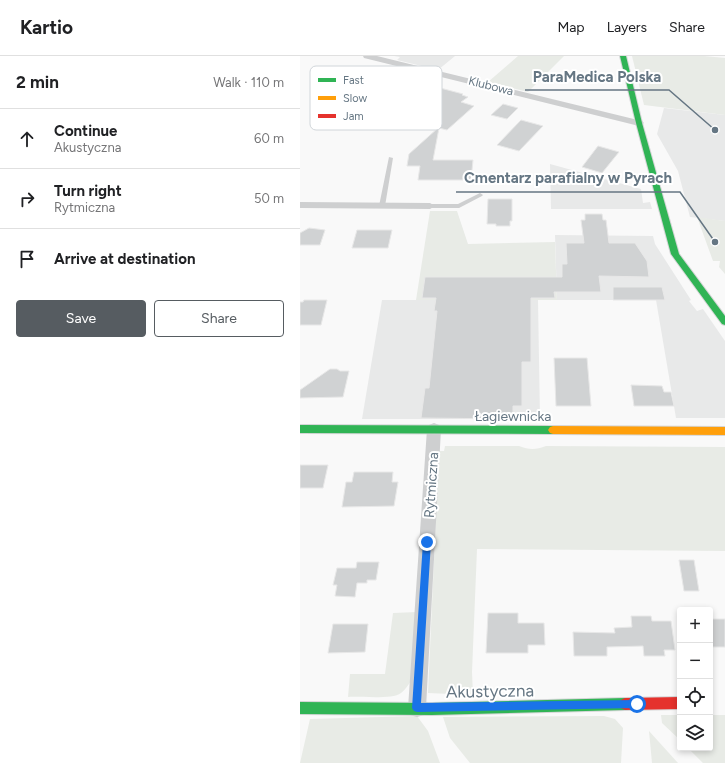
<!DOCTYPE html>
<html lang="en">
<head>
<meta charset="utf-8">
<style>
  :root { --surface:#fff; --page:#f2f2f2; --text:#202124; --muted:#757577; --line:#e0e0e0; --accent:#565c61 }
  body { margin:0; font-family:Figtree,sans-serif; background:var(--page); color:var(--text) }
  .controls { position:absolute; right:12px; bottom:12px; display:grid; overflow:hidden; border-radius:4px; box-shadow:0 2px 6px #0003 }
  .controls button { width:36px; height:36px; display:grid; place-items:center; padding:0; border:0; border-bottom:1px solid var(--line); background:var(--surface); color:var(--text); font:20px sans-serif }
  .stop { position:absolute; width:12px; height:12px; margin:-9px; border:3px solid #1a73e8; border-radius:50%; background:#fff }
  .stop.end { background:#1a73e8; border-color:#fff; box-shadow:0 1px 4px #0008 }
  .list { margin:0; padding:0; list-style:none }
  h2 { display:flex; justify-content:space-between; align-items:center; height:52px; margin:0; padding:0 16px; font-size:17px }
  h2 small { font-size:13px; font-weight:400; color:var(--muted) }
  .list li { display:grid; grid-template-columns:26px 1fr auto; gap:12px; align-items:center; box-sizing:border-box; height:60px; padding:0 16px; border-top:1px solid var(--line) }
  .list b { display:block; font-size:15px; white-space:nowrap }
  .list p { margin:0; font-size:13px; white-space:nowrap; color:var(--muted) }
  .list em { font-size:13px; font-style:normal; color:var(--muted) }
  .actions { display:flex; gap:8px; padding:12px 16px }
  .actions a { flex:1; padding:9px 0; border:1px solid var(--accent); border-radius:4px; text-align:center; font-size:14px; color:var(--accent) }
  .actions .main { background:var(--accent); color:#fff }
  .icon { flex:none; width:22px; height:22px; fill:none; stroke:currentColor; stroke-width:2; stroke-linecap:round; stroke-linejoin:round }
  .map { position:relative; flex:none; width:425px; height:707px; overflow:hidden }
  header { display:flex; align-items:center; gap:24px; box-sizing:border-box; height:56px; padding:0 20px; background:var(--surface); border-bottom:1px solid var(--line) }
  header strong { font-size:19px }
  nav { display:flex; gap:22px; margin-inline-start:auto; font-size:14px }
  main { display:flex }
  aside { flex:1; background:var(--surface) }
  .map>svg:first-child { display:block }
</style>
</head>
<body>
<header>
<strong>Kartio</strong>
<nav><a>Map</a><a>Layers</a><a>Share</a></nav>
</header>
<main>
<aside>
<h2>2 min<small>Walk · 110 m</small></h2>
<ul class="list">
<li><svg class="icon" aria-label="ahead" viewBox="0 0 24 24"><path d="M12 20V5M6 11l6-6 6 6"/></svg><div><b>Continue</b><p>Akustyczna</p></div><em>60 m</em></li>
<li><svg class="icon" aria-label="right" viewBox="0 0 24 24"><path d="M7 20v-9h11M14 6l5 5-5 5"/></svg><div><b>Turn right</b><p>Rytmiczna</p></div><em>50 m</em></li>
<li><svg class="icon" aria-label="arrive" viewBox="0 0 24 24"><path d="M6 21V4h12l-3 4 3 4H6"/></svg><div><b>Arrive at destination</b></div></li>
</ul>
<div class="actions"><a class="main">Save</a><a>Share</a></div>
</aside>
<div class="map">
<svg width="425" height="707" viewBox="0 0 425 707">
  <rect width="100%" height="100%" fill="#f9f9f9"/>
  <!-- built -->
  <path fill="#e8e9e9" d="M94 0H155L138 14 97 4 100 1Z
    M364 52 425 59V165L390 161 378 115 357 78Z
    M250 108 341 133 343 147 350 146 352 153H251Z
    M255 179 353 180 355 188 391 244 389 245 397 255 403 253 425 285V362H376L356 244H257Z
    M82 244H238L240 363H62Z"/>
  <!-- green -->
  <path fill="#e8ebe6" d="M218 0H264L228 36 188 26Z
    M332 0H404L425 2V59L344 49Z
    M130 155H157L168 188 255 186 257 244H116Z
    M397 161 425 165V218L419 211 420 205H413Z
    M145 390H219C229 394 236 394 246 390L425 391V495L177 493 172 616 173 639 128 637 139 395H144Z
    M117 556 111 625C108 629 105 634 101 637 92 644 59 640 48 641L50 618H85L93 557Z
    M361 659H380V684L362 667Z
    M410 659H425V707H403L388 692H410Z
    M117 660 128 675 140 707H0L10 663Z
    M304 660 315 663 323 672 321 707H170L150 682 143 661Z
    M349 675 378 707H352Z"/>
  <!-- building -->
  <path fill="#d0d2d3" stroke="#e8e8e8" d="M35 22 110 41 125 28 163 38 162 39 168 41 161 46 174 50 147 74 139 72 133 104H173L171 124H118L120 110H107L109 98 138 72 132 70 134 53 112 47 96 60 12 38Z
    M203 48 218 52 207 63 191 59Z
    M221 64 243 70 219 95 197 89Z
    M298 90 319 96 302 117 282 111Z
    M188 143H212V165H210V170H196V168H187Z
    M285 158H302L303 164H306L309 187H335L347 205 349 221 299 220 301 236H254L255 242H231V306H222V350H213V363L121 362 125 332H129L137 255H134L136 242H122L125 221H262V208H267L266 187H284L281 164H285Z
    M9 172 25 174 20 189H0V177Z
    M57 174H92L88 192H52Z
    M313 231H362L365 244H313Z
    M4 244H27L21 269H0V246H3Z
    M254 302H287L291 350H256Z
    M30 313H37L40 315H49L43 341 0 342V334Z
    M331 329 362 330 364 336H371L374 350H334Z
    M0 409H28L23 432H0Z
    M54 416H93L92 426H98L94 450 42 451 46 426H52Z
    M379 504H394L399 535H384Z
    M57 506H79L76 524H67V527H57L55 541 35 540 37 529H33L37 512H56Z
    M188 557H218V567H244L245 589H228V597H186Z
    M331 560H351L352 565H371L375 594H364L365 600H344L343 590 307 591V600H274L273 576 315 577 314 572 332 571Z
    M410 563H425V591H410Z
    M33 568H68L65 596 28 597Z"/>
  <g fill="none" stroke-linecap="round" stroke-linejoin="round">
    <defs>
      <path id="fast" d="M320 0H326L342 67 379 198 425 260V269L422 268 371 198 336 67Z
        M0 369 253 370 256 371 258 374 256 377 253 378 0 377Z
        M325 642 329 644 331 648 329 652 325 654 132 659 0 658V646L132 647Z"/>
      <path id="slow" d="M253 370 425 371V379L253 378 250 377 248 374 250 371Z"/>
      <path id="jam" d="M380 641V653L325 654 321 652 319 648 321 644 325 642Z"/>
    </defs>
    <!-- fast casing -->
    <use href="#fast" stroke="#d5d6d7" stroke-width="2"/>
    <!-- slow casing -->
    <use href="#slow" stroke="#d5d6d7" stroke-width="2"/>
    <!-- jam casing -->
    <use href="#jam" stroke="#d5d6d7" stroke-width="2"/>
    <!-- lane -->
    <path fill="#cecfd0" fill-rule="evenodd" d="M89 101 93 102 85 150 82 152 79 150Z
      M180 137 183 139 182 140 159 152H130L127 150 130 148H158Z"/>
    <!-- street -->
    <path fill="#cecfd0" fill-rule="evenodd" d="M63 0H77L342 65 344 67 339 70 64 2Z
      M0 146 130 147 135 150 130 153 0 152Z
      M134 367 139 369 141 373 126 652 124 659 117 661 110 659 108 652 127 373 129 369Z"/>
    <!-- fast -->
    <use href="#fast" fill="#30b455" fill-rule="evenodd"/>
    <!-- slow -->
    <use href="#slow" fill="#ff9f0a" fill-rule="evenodd"/>
    <!-- jam -->
    <use href="#jam" fill="#e5322d" fill-rule="evenodd"/>
  </g>
  <!-- route -->
  <path fill="#1a73e8" d="M127 483 131 486 121 647 337 644 340 645 341 648 340 651 337 652 117 656 114 655 112 652 123 486Z"/>
  <g text-anchor="middle" stroke-width="4" stroke-linejoin="round" paint-order="stroke">
    <!-- far-street labels -->
    <g font-size="12" fill="#657683" stroke="#fff">
      <text transform="translate(191 30) rotate(14)" y="4">Klubowa</text>
    </g>
    <!-- street labels -->
    <g font-size="14" fill="#657683" stroke="#fff">
      <text x="213" y="365">Łagiewnicka</text>
      <text transform="translate(131 429) rotate(-86)" y="5">Rytmiczna</text>
    </g>
    <!-- near-street labels -->
    <g font-size="17" fill="#657683" stroke="#fff">
      <text transform="translate(190 635) rotate(-1)" y="6">Akustyczna</text>
    </g>
  </g>
  <!-- legend -->
  <rect x="10" y="10" width="132" height="64" rx="6" fill="#fff" stroke="#d1d6da" stroke-width="1"/>
  <rect x="18" y="22" width="18" height="4" fill="#30b455"/>
  <rect x="18" y="40" width="18" height="4" fill="#ff9f0a"/>
  <rect x="18" y="58" width="18" height="4" fill="#e5322d"/>
  <g font-size="11" fill="#657683">
    <text x="43" y="28">Fast</text>
    <text x="43" y="46">Slow</text>
    <text x="43" y="64">Jam</text>
  </g>
  <!-- callouts -->
  <path fill="none" stroke="#657683" stroke-width="1.5" d="M415 74L369 34H225M415 186L380 136H156"/>
  <g fill="#657683" stroke="#fff" stroke-width="1.5">
    <circle cx="415" cy="74" r="4"/>
    <circle cx="415" cy="186" r="4"/>
  </g>
  <g font-size="15" text-anchor="middle" font-weight="bold" fill="#657683" stroke="#fff" stroke-width="4" stroke-linejoin="round" paint-order="stroke">
    <text x="297" y="26">ParaMedica Polska</text>
    <text x="268" y="127">Cmentarz parafialny w Pyrach</text>
  </g>
</svg>
<div class="controls">
<button>+</button>
<button>−</button>
<button><svg class="icon" aria-label="locate" viewBox="0 0 24 24"><circle cx="12" cy="12" r="6"/><path d="M12 2v4M12 18v4M2 12h4M18 12h4"/></svg></button>
<button><svg class="icon" aria-label="layers" viewBox="0 0 24 24"><path d="M12 4l9 5-9 5-9-5zM3 14l9 5 9-5"/></svg></button>
</div>
<div class="stop" style="left:337px;top:648px"></div>
<div class="stop end" style="left:127px;top:486px"></div>
</div>
</main>
</body>
</html>
